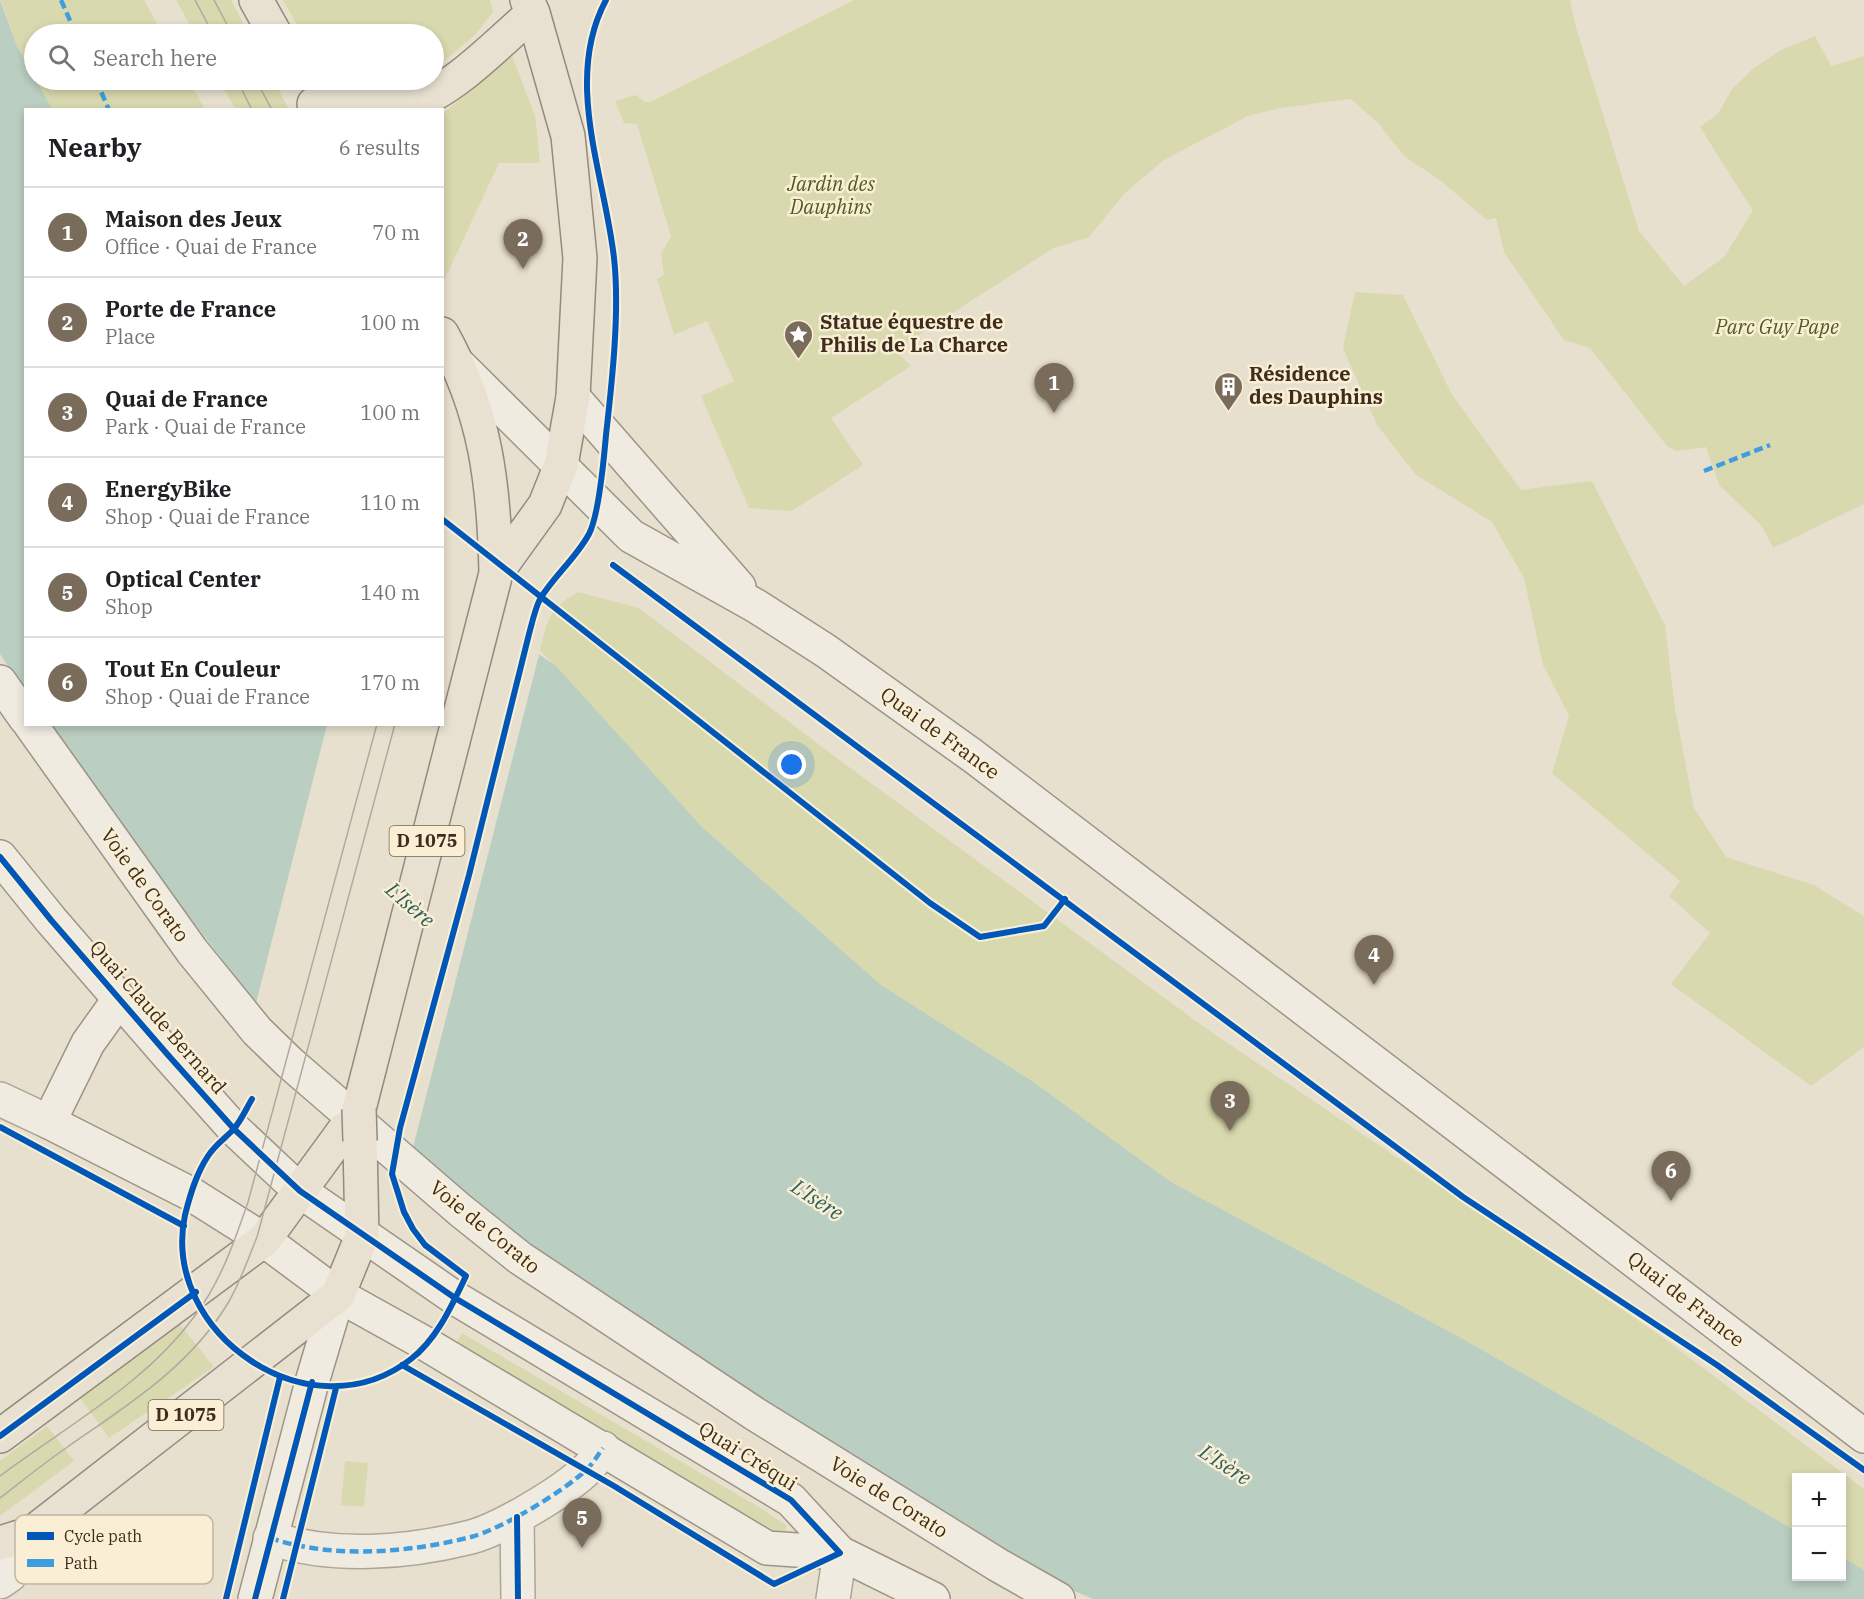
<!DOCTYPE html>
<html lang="en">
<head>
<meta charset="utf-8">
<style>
  :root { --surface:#fff; --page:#f6f6f6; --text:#202124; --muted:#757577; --line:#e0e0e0; --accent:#7a6c5b }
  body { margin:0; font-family:"IBM Plex Serif",serif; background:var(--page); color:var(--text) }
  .controls { position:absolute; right:18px; bottom:18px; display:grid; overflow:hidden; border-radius:0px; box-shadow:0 3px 9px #0003 }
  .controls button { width:54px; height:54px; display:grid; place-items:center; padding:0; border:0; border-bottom:2px solid var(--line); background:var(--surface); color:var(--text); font:30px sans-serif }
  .you { position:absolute; left:792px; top:765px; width:21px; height:21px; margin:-15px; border:4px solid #fff; border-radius:50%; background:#1a73e8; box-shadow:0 0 0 9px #1a73e833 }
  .badge { display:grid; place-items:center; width:39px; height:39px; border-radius:50%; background:var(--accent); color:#fff; font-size:20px; font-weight:700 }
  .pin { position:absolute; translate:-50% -50px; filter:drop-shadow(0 2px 3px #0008) }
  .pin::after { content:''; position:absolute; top:32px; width:21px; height:18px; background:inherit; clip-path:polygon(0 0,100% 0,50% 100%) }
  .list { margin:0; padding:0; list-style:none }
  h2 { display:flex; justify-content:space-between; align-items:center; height:78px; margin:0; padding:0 24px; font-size:26px }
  h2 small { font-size:20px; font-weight:400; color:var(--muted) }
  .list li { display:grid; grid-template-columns:39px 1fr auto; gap:18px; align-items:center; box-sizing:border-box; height:90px; padding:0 24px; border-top:2px solid var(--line) }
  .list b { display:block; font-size:22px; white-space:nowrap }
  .list p { margin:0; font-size:20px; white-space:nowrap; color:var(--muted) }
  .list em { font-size:20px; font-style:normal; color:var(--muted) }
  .icon { flex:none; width:33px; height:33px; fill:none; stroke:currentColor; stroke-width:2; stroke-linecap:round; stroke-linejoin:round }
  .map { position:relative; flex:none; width:1864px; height:1599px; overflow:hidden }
  .search { position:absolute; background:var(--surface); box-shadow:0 3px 9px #0003; left:24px; top:24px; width:420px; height:66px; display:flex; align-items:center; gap:15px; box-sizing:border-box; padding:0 21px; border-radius:33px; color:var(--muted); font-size:22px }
  .panel { position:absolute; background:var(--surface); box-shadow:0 3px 9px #0003; left:24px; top:108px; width:420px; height:618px; border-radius:0px }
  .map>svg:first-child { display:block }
</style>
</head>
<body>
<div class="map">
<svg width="1864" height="1599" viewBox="0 0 1864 1599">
  <rect width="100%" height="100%" fill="#e8e0ce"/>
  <!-- green -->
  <path fill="#d9d9af" d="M1 0H144L163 34H34V78L17 46Z
    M176 0H231L249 34H195Z
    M283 0H490L493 12 475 35 434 69V34H302Z
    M854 0H1570L1575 24 1639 231 1684 286 1724 257 1753 211 1700 127 1718 114 1732 89 1754 68 1781 50 1815 36 1831 66 1864 56V504L1773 548 1761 525 1719 485 1706 447 1676 451 1667 446 1590 348 1564 340 1504 252 1496 218 1487 220 1441 181 1404 156 1378 123 1351 99 1280 108 1248 116 1164 160 1125 193 1089 237 1052 249 895 350 911 366 831 418 863 465 792 511 749 508 701 396 734 381 707 321 674 335 657 279 664 275 661 254 671 236 637 124 624 123 615 101 636 95 645 102H650Z
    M512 56 535 115 540 163H499L443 283V113Z
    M35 80H188L205 109H52Z
    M219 80H273L289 109H235Z
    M1355 292 1403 295 1451 393 1521 490 1592 481 1665 625 1675 708 1694 808 1726 857 1814 885 1864 916V1047L1811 1086 1671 984 1710 933 1669 896 1680 881 1552 773 1569 716 1543 665 1524 578 1492 522 1416 475 1377 425 1343 348Z
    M578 592 639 608 838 759 1207 1029 1661 1336 1864 1489V1570L1842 1557V1478H1796V1531L1465 1340 1171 1182 1032 1081 881 985 701 826 540 650C548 619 549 608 578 592Z
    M178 1322 214 1367 109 1438 78 1395Z
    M462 1333 762 1509 786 1525V1531L781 1535 772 1531 455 1345Z
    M47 1426 74 1461 0 1516V1461Z
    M345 1461 368 1463 364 1507 341 1505Z"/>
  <!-- water -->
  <path fill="#bacec1" d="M0 0 17 46 52 109 26 110 25 692 0 654Z
    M443 588 556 666 701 826 881 985 1032 1081 1171 1182 1465 1340 1796 1531V1576H1842V1557L1864 1570V1599H1093L1044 1578 498 1229 275 1029 76 768 47 725 442 724Z"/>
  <!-- pier -->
  <path fill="#e8e0ce" d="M443 585 540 651 411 1155 255 1007 327 725 442 724Z"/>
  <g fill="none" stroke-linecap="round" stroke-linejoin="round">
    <defs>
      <path id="street" d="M0 1099 49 1122
        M517 1517 518 1599
        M270 1538C333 1559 407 1553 471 1537 501 1529 563 1492 586 1470 593 1464 597 1456 603 1448
        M0 1582 10 1575 32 1533
        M833 1599 840 1553"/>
      <path id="secondary" d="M460 366 631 536 756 606 826 651 973 756 1864 1436
        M573 397 739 587
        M0 682 26 719
        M30 724 192 951 257 1031 290 1063 460 1210 520 1258 755 1414 998 1565 1058 1599
        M0 857 51 920 168 1055 234 1129 300 1191 455 1298 791 1500 840 1553 933 1599
        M116 998 113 1008 88 1043 49 1122 191 1194 264 1240 338 1295 426 1344 767 1548 840 1553
        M255 1599 312 1382 338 1295"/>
      <path id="primary" d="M256 0 275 34
        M314 104C347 104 384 109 416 101 451 93 504 37 533 13
        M496 573 545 505 561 465 573 397 580 258 568 136 533 13 527 0
        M359 1109 496 573C494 484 486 413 442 334
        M0 1436 264 1240 345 1129
        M0 1543 32 1533 338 1295 362 1236 360 1141"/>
    </defs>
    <!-- street casing -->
    <use href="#street" stroke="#ada597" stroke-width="36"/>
    <!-- secondary casing -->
    <use href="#secondary" stroke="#9d9486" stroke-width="36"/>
    <!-- primary casing -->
    <use href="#primary" stroke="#938a7e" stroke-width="36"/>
    <!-- street -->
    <use href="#street" stroke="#f0ebe1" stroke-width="33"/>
    <!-- secondary -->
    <use href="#secondary" stroke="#f0ebe1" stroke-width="33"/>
    <!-- primary -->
    <use href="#primary" stroke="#e8e1d1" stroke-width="33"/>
    <!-- tram -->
    <path stroke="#afaaa1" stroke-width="1.5" d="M195 0 213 34
      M214 0 232 34
      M237 80 252 110
      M256 80 272 110
      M442 496V507
      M0 1476C66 1426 144 1385 194 1317 220 1283 234 1243 248 1202L377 724
      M0 1498C22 1481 43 1464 66 1448 126 1406 189 1368 228 1303 240 1283 248 1259 257 1237L395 724"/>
    <defs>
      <path id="primary-bridge" d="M359 1109 360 1141"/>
    </defs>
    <!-- primary-bridge casing -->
    <use href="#primary-bridge" stroke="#938a7e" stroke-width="36" stroke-linecap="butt"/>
    <!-- primary-bridge -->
    <use href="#primary-bridge" stroke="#e8e1d1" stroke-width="33"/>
    <!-- quiet -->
    <path stroke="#3f9ddf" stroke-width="4.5" stroke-dasharray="9 4.5" stroke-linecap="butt" d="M61 0 76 34
      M96 80 109 110
      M1704 471 1770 445
      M270 1538C333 1559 407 1553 471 1537 501 1529 563 1492 586 1470 593 1464 597 1456 603 1448"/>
    <defs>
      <path id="cycleway" d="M442 519 930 903 980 937 1044 926 1065 899
        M613 565 1463 1197 1717 1365 1864 1470
        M0 857 51 920 168 1055 234 1129 300 1191 455 1298 791 1500 840 1553
        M252 1099C246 1109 241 1121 233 1130 224 1139 215 1145 208 1156 196 1174 190 1195 185 1215 160 1334 311 1437 411 1359 437 1339 452 1305 466 1276L425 1245 413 1229 404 1212 392 1174 400 1128 469 875 529 634C532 623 535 609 540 599 554 576 576 558 589 534 599 515 604 458 606 435 612 382 620 311 614 258 605 176 563 80 606 0
        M0 1127 184 1226
        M402 1365 614 1486 774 1584 840 1553
        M0 1436 196 1292
        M517 1517 518 1599
        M226 1599 280 1377
        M255 1599 312 1382
        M283 1599 336 1388"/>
    </defs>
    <!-- cycleway casing -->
    <use href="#cycleway" stroke="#faefd4" stroke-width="10"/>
    <!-- cycleway -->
    <use href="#cycleway" stroke="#0057b8" stroke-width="6"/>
  </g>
  <!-- icons -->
  <defs>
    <symbol id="sight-pin" viewBox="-11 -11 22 30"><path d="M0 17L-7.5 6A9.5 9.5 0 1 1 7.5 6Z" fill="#7a6c5b" stroke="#faefd4"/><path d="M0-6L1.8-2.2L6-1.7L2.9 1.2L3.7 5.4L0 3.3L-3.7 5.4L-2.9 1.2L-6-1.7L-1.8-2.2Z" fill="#fff"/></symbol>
    <symbol id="building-pin" viewBox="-11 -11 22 30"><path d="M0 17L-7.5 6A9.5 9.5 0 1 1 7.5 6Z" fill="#7a6c5b" stroke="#faefd4"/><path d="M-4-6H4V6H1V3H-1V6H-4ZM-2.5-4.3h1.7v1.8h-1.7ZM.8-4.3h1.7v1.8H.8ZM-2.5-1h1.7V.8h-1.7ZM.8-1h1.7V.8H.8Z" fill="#fff"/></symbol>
  </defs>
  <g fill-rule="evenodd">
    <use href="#sight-pin" x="782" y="318" width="33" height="45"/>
    <use href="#building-pin" x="1212" y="370" width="33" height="45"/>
  </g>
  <g text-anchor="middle" stroke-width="5" stroke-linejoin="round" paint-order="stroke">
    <!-- shield labels -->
    <g fill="#faefd4" stroke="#766754" stroke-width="1.5">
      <rect x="389.5" y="826" width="75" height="30" rx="4.5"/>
      <rect x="148.5" y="1400" width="75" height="30" rx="4.5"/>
    </g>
    <g font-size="18" font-weight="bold" fill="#3e2d1d">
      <text x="427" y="847">D 1075</text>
      <text x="186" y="1421">D 1075</text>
    </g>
    <!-- park labels -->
    <g font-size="20" font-style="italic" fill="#4e5d21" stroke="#faefd4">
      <text x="831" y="191">Jardin des<tspan x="831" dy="23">Dauphins</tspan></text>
      <text x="1777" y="334">Parc Guy Pape</text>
    </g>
    <!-- poi labels -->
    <g font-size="20" font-weight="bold" fill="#3e2d1d" stroke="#faefd4" text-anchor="start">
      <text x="820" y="329">Statue équestre de<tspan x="820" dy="23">Philis de La Charce</tspan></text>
      <text x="1249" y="381">Résidence<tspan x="1249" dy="23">des Dauphins</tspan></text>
    </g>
    <!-- street labels -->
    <g font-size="20" fill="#3e2d1d" stroke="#faefd4">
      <text transform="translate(940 733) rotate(36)" y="7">Quai de France</text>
      <text transform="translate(145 885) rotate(54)" y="7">Voie de Corato</text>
      <text transform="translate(158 1017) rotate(49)" y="7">Quai Claude Bernard</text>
      <text transform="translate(485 1227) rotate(39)" y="7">Voie de Corato</text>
      <text transform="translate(1686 1299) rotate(38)" y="7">Quai de France</text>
      <text transform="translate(748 1456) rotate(32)" y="7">Quai Créqui</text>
      <text transform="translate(889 1497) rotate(32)" y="7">Voie de Corato</text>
    </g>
    <!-- water labels -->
    <g font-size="21" font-style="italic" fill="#2a605d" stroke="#faefd4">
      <text transform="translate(410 905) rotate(41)" y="7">L'Isère</text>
      <text transform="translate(817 1200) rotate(33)" y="7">L'Isère</text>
      <text transform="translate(1225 1465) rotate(33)" y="7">L'Isère</text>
    </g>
  </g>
  <!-- legend -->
  <rect x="15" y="1515" width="198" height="69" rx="9" fill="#faefd4" stroke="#c2b59d" stroke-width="1.5"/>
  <rect x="27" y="1532" width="27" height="8" fill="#0057b8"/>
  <rect x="27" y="1559" width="27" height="8" fill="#3f9ddf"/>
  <g font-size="16" fill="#3e2d1d">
    <text x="64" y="1542">Cycle path</text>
    <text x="64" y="1569">Path</text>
  </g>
</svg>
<div class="controls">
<button>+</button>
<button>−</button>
</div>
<div class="you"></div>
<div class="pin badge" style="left:1054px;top:413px">1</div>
<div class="pin badge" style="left:523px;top:269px">2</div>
<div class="pin badge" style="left:1230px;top:1131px">3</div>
<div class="pin badge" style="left:1374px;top:985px">4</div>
<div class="pin badge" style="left:582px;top:1548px">5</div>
<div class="pin badge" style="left:1671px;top:1201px">6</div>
<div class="search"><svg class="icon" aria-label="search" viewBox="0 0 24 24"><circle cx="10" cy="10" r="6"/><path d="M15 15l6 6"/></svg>Search here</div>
<section class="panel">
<h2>Nearby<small>6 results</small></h2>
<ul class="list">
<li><span class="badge">1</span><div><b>Maison des Jeux</b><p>Office · Quai de France</p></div><em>70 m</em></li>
<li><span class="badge">2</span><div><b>Porte de France</b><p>Place</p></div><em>100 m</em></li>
<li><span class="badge">3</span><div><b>Quai de France</b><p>Park · Quai de France</p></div><em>100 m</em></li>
<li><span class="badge">4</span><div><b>EnergyBike</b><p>Shop · Quai de France</p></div><em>110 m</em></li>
<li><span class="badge">5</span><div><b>Optical Center</b><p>Shop</p></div><em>140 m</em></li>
<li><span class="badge">6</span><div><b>Tout En Couleur</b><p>Shop · Quai de France</p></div><em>170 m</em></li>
</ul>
</section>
</div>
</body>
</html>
